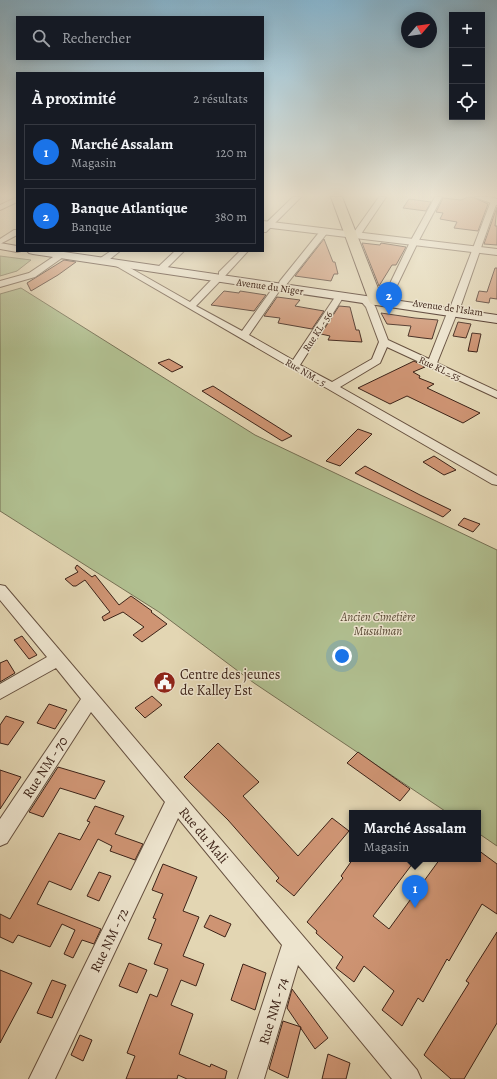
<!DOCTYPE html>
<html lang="fr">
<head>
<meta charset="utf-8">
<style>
  :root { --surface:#171b24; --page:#20242c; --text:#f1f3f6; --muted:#9ea1a6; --line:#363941; --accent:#1a73e8 }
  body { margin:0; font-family:Alegreya,serif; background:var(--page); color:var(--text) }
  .controls { position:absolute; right:12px; top:12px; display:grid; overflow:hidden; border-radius:0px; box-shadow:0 2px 10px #0003 }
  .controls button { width:36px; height:36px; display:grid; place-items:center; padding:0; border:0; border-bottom:1px solid var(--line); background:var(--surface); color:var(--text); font:20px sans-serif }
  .compass { position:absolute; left:401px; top:12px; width:36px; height:36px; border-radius:50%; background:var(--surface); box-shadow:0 2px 10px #0003; rotate:61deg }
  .you { position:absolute; left:342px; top:656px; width:14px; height:14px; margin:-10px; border:3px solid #fff; border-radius:50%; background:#1a73e8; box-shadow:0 0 0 6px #1a73e833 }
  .badge { display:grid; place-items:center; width:26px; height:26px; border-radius:50%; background:var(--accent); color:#fff; font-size:13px; font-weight:700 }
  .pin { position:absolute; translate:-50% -33px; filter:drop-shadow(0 1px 2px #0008) }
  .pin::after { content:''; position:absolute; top:21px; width:14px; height:12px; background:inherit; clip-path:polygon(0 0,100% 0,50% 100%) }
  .popup { position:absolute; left:349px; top:810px; width:132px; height:52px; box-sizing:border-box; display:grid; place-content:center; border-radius:0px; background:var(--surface); filter:drop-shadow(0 1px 3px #0005); font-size:13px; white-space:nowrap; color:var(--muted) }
  .popup b { font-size:15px; color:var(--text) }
  .popup::after { content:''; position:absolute; left:50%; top:100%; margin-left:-8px; border:8px solid transparent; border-top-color:var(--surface) }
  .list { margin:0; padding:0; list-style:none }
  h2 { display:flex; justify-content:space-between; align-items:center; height:52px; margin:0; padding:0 16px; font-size:17px }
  h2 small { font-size:13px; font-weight:400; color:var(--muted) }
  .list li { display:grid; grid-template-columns:26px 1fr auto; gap:12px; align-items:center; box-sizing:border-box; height:56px; margin:0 8px 8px; padding:0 8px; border:1px solid var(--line); border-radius:0px }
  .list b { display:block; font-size:15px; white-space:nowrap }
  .list p { margin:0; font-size:13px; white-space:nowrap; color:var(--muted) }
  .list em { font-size:13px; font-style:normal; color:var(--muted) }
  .icon { flex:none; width:22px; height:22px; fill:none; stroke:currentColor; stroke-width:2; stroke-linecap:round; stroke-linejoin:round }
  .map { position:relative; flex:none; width:497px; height:1079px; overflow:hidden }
  .search { position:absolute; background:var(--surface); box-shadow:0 2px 10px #0003; left:16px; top:16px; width:248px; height:44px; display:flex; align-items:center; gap:10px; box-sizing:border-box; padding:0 14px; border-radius:0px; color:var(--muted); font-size:15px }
  .panel { position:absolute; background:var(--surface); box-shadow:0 2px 10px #0003; left:16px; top:72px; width:248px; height:180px; border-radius:0px }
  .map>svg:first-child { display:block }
</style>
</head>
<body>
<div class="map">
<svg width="497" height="1079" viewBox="0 0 497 1079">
  <rect width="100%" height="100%" fill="#e3d6b3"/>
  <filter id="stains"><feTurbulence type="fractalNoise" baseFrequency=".005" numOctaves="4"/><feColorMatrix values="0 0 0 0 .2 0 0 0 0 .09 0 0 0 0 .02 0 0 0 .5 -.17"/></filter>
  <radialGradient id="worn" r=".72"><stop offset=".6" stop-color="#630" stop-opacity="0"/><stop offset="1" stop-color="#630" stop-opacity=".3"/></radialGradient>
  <!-- green -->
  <path fill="#b0be8f" stroke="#767054" d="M0 256 31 260 17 271 0 276Z
    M21 288 255 435 497 550V846L478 833V813H448L254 683 159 612 0 511V294Z"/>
  <!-- building -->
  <path fill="#ce9473" stroke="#3d2318" d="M468 197H473L488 204 478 231 454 228 457 222 440 219 443 213 436 212 443 198 461 200Z
    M409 199 431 202 426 211 403 208Z
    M497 207 495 226H497V245L484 244Z
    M324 239 333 262H335L338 274H334L331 281 295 276Z
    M362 243 380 245 381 243 406 247 396 265H392L379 286Z
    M64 260 76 262 58 275 31 291 27 283Z
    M495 268H497V299L490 298 489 303 476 301 479 291 487 292Z
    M224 291 239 293 240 291 266 295 254 311 211 305Z
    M277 297 300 300 295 306 324 311 312 329 278 323 280 318 264 316Z
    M339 306 350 307 356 330H359L362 342 328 340 330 336 321 334Z
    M381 313 415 318 438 320 432 339 423 338 408 336 411 326 387 324Z
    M458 322 471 324 466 338 453 336Z
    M472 333 481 334 477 352 468 351Z
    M169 359 183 367 172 372 158 363Z
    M414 361 425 367 413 372 420 376 419 378 434 384 427 388 480 413 463 423 407 396 390 404 358 388Z
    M213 386 238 402 292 436 282 441 202 391Z
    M358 429 372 434 340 466 326 461Z
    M434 456 456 470 444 475 423 462Z
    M365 466 420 495 451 510 443 517 355 473Z
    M464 518 480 524 473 532 458 525Z
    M77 565 92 577 95 575 119 605 131 596 152 611 151 612 167 624 142 642 133 635 144 627 123 612 104 621 102 617 110 612 85 580 76 586H73L65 579 78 572 75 568Z
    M22 636 37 655 29 659 14 640Z
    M7 660 15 673 0 682V663Z
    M152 696 162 705 145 718 135 708Z
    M49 704 67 710 55 729 37 723Z
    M6 716 24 722 8 745 0 743V725Z
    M218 743 259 782 243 796 298 856 332 818 349 831 294 896 276 881 279 878 228 820 184 777Z
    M358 752 410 789 400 801 347 763Z
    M58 767 105 781 95 799 60 788 43 817 29 812Z
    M0 770 21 777 0 809Z
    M95 806 124 816 115 834 143 844 135 860 110 851 112 846 98 839 71 890 49 881 37 904 101 929 94 944 82 940 73 958 64 954 75 930 62 924 50 947 18 935 13 943 0 937V914L10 919 59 833 80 840 90 822 87 821Z
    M478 850 497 864V914L482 904 449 961 447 959 423 1002 418 998 402 1026 382 1010 394 991 364 966 354 982 336 968 343 957 316 933 317 931 307 922 343 878 341 876 353 859H416L373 916 389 929 440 859H478Z
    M163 864 197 877 183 911 199 917 183 956 204 964 196 986 181 980 171 1005 193 1014 179 1054 210 1067 211 1064 227 1071 225 1079H187L178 1075 177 1079H126L135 1056 127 1053 150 994 157 997 168 969 154 964 162 944 148 939 156 919 153 918 163 894 152 890Z
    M99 872 111 876 99 901 87 896Z
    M210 915 231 924 225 937 204 927Z
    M497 932V1023L464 1079H451L424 1055 469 983 466 981Z
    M129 963 147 970 137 993 119 986Z
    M243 964 266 973 255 1010 231 1000Z
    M0 970 32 983 0 1043Z
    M52 980 66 985 52 1018 37 1013Z
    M292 989 328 1038 315 1049 287 1008Z
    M283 1021 301 1027 288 1078 269 1069Z
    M80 1035 92 1040 83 1061 71 1055Z
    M328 1054 350 1063 346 1079H322Z"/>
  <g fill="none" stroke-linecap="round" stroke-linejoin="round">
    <defs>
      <path id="minor" d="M17 197V202L0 210V205Z
        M293 197H301L266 232H263V226Z
        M379 197H386L359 237H353L352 235Z
        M435 197H442L418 242 391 298 390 300H384L383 298 410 242Z
        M494 199 496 200 497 202 460 308 455 311 452 310 450 308 491 201Z
        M14 230H17V235L0 244V239Z
        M321 230H324L328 232 286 285H280L279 283 280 281Z
        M111 251H120L105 263H99L98 261 99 259Z
        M175 251H184L163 272H157L156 270 157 268Z
        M240 251H248L225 276H221V280L196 306 242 331 275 285H281L282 287 249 335 293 360 337 294H343L344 296 300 365 332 382 372 359 379 342 366 307 359 299 361 297H367L375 306 388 340 429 359 447 313 452 310 455 311 457 313 437 363 497 391V398L387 347 380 363 340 387 497 476V485L492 484 111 263 115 261H118L190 302 215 276H219V272Z
        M59 253H62L66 255 35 277 0 287V281L29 273Z
        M0 585 5 586 417 1070 421 1079H392L298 965 264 1079H238L282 945 178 818 55 1079H29L165 802 91 712 7 843 0 846V819L81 699 56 668 0 699V684L47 657 0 600Z"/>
      <path id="tertiary" d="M474 197H490L497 199V205Z
        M263 221 497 249V255L263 227Z"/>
      <path id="secondary" d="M0 243 17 246V251H21L17 252 0 249Z
        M27 251H57L497 315V323L33 254 29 253Z"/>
      <path id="primary" d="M331 197H342L383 301 381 304 376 305 371 304 369 301Z"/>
    </defs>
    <!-- minor casing -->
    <use href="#minor" stroke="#66503f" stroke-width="2"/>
    <!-- tertiary casing -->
    <use href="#tertiary" stroke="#66503f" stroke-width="2"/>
    <!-- secondary casing -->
    <use href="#secondary" stroke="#3d2318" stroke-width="2"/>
    <!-- primary casing -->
    <use href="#primary" stroke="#3d2318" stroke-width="2"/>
    <!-- minor -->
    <use href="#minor" fill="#ede4ce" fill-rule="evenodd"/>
    <!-- tertiary -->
    <use href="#tertiary" fill="#ede4ce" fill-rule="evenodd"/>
    <!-- secondary -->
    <use href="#secondary" fill="#ede4ce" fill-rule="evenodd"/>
    <!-- primary -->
    <use href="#primary" fill="#e3d6b3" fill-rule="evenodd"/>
  </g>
  <!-- sky -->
  <linearGradient id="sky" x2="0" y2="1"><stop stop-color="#87b6d0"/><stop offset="0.56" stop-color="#f2eddd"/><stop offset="1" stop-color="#f2eddd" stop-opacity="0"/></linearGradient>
  <rect width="497" height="349" fill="url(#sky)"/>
  <!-- icons -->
  <defs>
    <symbol id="civic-disc" viewBox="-11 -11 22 22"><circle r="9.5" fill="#8f2418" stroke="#ede4ce"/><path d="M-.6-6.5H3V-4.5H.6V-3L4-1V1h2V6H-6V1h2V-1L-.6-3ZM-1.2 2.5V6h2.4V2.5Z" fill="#fff"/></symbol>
  </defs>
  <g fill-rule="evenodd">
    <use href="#civic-disc" x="152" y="670" width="25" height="25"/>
  </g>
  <g text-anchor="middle" stroke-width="3" stroke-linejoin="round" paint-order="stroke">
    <!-- far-street labels -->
    <g font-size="10" fill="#3d2318" stroke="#ede4ce">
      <text transform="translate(270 286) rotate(8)" y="4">Avenue du Niger</text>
      <text transform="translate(448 307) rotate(8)" y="4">Avenue de l'Islam</text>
      <text transform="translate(317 331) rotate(-57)" y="4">Rue KL - 56</text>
      <text transform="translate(440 368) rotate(25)" y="4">Rue KL - 55</text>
      <text transform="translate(306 372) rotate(30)" y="4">Rue NM - 5</text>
    </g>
    <!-- park labels -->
    <g font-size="12" font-style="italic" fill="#5a4a36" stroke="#ede4ce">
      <text x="378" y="621">Ancien Cimetière<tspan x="378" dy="14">Musulman</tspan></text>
    </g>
    <!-- near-poi labels -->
    <g font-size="14" fill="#3d2318" stroke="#ede4ce" text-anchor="start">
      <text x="180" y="679">Centre des jeunes<tspan x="180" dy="16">de Kalley Est</tspan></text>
    </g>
    <!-- near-street labels -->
    <g font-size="14" fill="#3d2318" stroke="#ede4ce">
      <text transform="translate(45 767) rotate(-57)" y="5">Rue NM - 70</text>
      <text transform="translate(204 835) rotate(50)" y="5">Rue du Mali</text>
      <text transform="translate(109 940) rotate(-64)" y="5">Rue NM - 72</text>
      <text transform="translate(273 1011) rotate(-73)" y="5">Rue NM - 74</text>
    </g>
  </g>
  <rect width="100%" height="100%" filter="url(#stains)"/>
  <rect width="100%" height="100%" fill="url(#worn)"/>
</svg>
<div class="controls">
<button>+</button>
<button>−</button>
<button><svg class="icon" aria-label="locate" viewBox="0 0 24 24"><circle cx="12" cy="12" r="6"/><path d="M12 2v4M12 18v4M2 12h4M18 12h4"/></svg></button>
</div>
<svg class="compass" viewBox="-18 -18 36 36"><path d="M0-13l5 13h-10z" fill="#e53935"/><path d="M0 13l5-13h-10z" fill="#9ea1a6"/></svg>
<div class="you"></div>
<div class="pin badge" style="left:415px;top:908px">1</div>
<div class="popup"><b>Marché Assalam</b>Magasin</div>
<div class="pin badge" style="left:389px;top:315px">2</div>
<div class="search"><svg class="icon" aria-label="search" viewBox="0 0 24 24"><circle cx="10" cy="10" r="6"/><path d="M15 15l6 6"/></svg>Rechercher</div>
<section class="panel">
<h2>À proximité<small>2 résultats</small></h2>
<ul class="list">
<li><span class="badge">1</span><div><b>Marché Assalam</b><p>Magasin</p></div><em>120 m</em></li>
<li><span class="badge">2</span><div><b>Banque Atlantique</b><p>Banque</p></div><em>380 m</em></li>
</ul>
</section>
</div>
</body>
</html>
